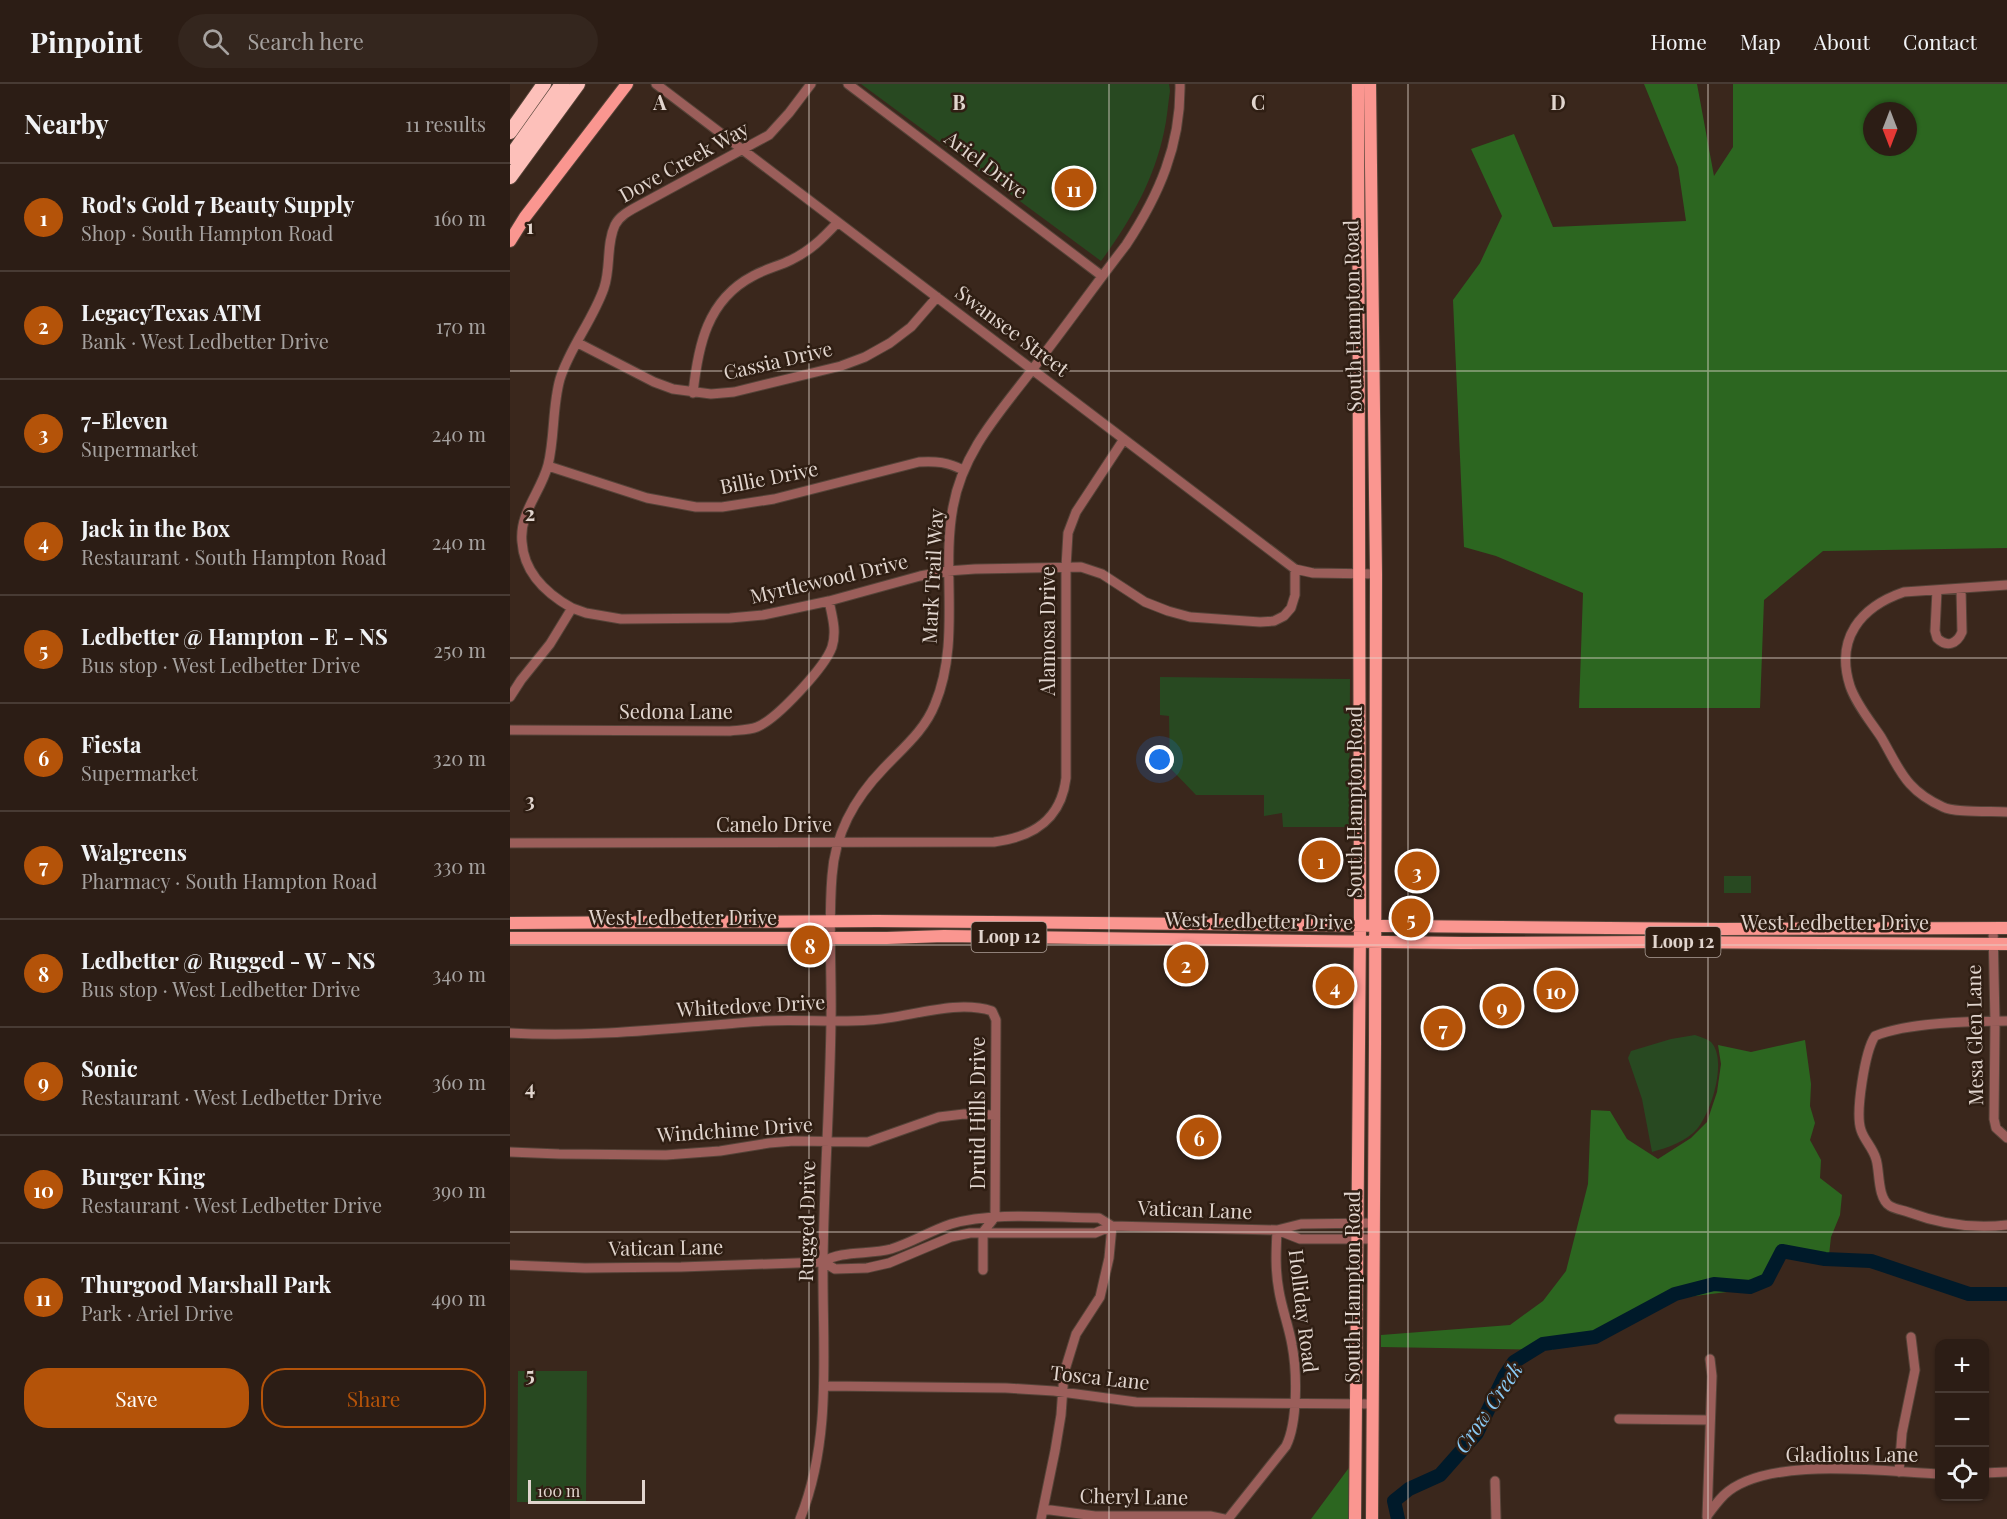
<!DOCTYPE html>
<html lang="en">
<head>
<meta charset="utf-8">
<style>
  :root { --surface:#2c1d15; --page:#34261e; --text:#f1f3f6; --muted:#a6a2a0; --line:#483b34; --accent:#b45309 }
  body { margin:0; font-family:"Playfair Display",serif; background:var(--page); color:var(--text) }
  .controls { position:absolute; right:18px; bottom:18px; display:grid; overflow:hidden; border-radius:12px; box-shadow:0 2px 4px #0004 }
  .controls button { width:54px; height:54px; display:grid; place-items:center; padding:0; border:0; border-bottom:2px solid var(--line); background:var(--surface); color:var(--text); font:30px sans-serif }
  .compass { position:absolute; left:1353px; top:18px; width:54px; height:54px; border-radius:50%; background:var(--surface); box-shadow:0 2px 4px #0004; rotate:180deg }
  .scale { position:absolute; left:18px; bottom:15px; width:117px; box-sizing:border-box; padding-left:6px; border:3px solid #e1d5ce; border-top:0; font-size:16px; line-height:21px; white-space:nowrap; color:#e1d5ce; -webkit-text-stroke:4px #2f1e13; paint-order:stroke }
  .you { position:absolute; left:650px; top:676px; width:21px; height:21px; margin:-15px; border:4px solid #fff; border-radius:50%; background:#1a73e8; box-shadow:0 0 0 9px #1a73e833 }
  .badge { display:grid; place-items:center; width:39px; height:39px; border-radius:50%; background:var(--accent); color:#fff; font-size:20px; font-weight:700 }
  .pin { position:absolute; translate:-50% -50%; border:3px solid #fff; box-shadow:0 2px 6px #0006 }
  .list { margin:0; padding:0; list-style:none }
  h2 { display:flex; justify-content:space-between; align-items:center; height:78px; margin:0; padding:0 24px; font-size:26px }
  h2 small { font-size:20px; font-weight:400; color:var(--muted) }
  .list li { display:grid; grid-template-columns:39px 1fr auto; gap:18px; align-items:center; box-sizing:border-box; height:108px; padding:0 24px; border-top:2px solid var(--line) }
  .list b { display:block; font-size:22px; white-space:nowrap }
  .list p { margin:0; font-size:20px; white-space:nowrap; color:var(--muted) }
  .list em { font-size:20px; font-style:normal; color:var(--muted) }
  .actions { display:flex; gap:12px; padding:18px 24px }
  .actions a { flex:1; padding:14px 0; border:2px solid var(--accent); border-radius:24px; text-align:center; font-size:21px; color:var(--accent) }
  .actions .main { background:var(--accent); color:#fff }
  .icon { flex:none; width:33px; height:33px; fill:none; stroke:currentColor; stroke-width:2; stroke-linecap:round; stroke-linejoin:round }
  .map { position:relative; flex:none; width:1497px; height:1435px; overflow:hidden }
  header { display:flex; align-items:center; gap:36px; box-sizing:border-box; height:84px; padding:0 30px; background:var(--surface); border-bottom:2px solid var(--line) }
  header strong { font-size:28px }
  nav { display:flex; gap:33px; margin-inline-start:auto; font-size:21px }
  .search { width:420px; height:54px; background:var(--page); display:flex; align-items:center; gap:15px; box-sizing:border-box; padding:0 21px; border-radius:33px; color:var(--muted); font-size:22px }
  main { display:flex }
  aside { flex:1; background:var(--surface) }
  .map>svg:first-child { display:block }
</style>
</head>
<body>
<header>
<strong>Pinpoint</strong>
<div class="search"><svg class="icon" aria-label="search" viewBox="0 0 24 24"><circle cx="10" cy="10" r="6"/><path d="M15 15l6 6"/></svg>Search here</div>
<nav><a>Home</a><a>Map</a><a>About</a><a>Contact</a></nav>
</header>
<main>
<aside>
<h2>Nearby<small>11 results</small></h2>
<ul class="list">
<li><span class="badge">1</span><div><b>Rod's Gold 7 Beauty Supply</b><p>Shop · South Hampton Road</p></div><em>160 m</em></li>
<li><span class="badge">2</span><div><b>LegacyTexas ATM</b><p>Bank · West Ledbetter Drive</p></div><em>170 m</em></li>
<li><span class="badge">3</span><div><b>7-Eleven</b><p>Supermarket</p></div><em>240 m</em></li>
<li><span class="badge">4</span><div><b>Jack in the Box</b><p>Restaurant · South Hampton Road</p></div><em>240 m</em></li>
<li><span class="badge">5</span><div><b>Ledbetter @ Hampton - E - NS</b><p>Bus stop · West Ledbetter Drive</p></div><em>250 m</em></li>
<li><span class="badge">6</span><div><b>Fiesta</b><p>Supermarket</p></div><em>320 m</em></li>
<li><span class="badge">7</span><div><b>Walgreens</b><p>Pharmacy · South Hampton Road</p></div><em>330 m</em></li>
<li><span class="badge">8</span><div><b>Ledbetter @ Rugged - W - NS</b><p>Bus stop · West Ledbetter Drive</p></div><em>340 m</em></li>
<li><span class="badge">9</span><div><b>Sonic</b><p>Restaurant · West Ledbetter Drive</p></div><em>360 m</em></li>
<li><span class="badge">10</span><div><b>Burger King</b><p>Restaurant · West Ledbetter Drive</p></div><em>390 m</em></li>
<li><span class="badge">11</span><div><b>Thurgood Marshall Park</b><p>Park · Ariel Drive</p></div><em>490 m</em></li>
</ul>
<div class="actions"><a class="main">Save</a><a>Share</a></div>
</aside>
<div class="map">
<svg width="1497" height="1435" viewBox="0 0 1497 1435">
  <rect width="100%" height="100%" fill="#3a271c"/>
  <!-- green -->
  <path fill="#284921" d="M351 0H659L660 7C658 20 657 35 654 48 644 96 620 138 591 177Z
    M650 593 840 595 839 743H773L772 729 754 732V711H686L660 684 659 632 650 631Z
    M1214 792H1241V809H1214Z
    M1185 951C1190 953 1198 955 1201 958 1218 976 1201 1029 1187 1045 1177 1057 1157 1064 1142 1068L1132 1015 1118 974 1121 967 1161 955Z
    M8 1287H77L76 1419 7 1418Z"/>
  <!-- forest -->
  <path fill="#2c6620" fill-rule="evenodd" d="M1134 0H1187L1204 92 1223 63V0H1497V464L1313 467 1254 516 1250 624H1069L1073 509 986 472 954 463 943 216 970 179 992 132 961 65 1004 50 1043 143 1176 137 1168 83ZM1362 27H1398V63H1362Z
    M1295 956 1301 1000 1300 1022 1305 1039 1300 1056 1311 1076 1310 1094 1332 1111 1330 1131 1321 1153 1319 1171 1272 1169 1257 1203 1161 1215 1097 1249 1043 1257V1266L871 1263V1251L1000 1241 1033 1217 1056 1187 1078 1100 1081 1026 1100 1027 1117 1055 1148 1075 1181 1054 1197 1038 1207 1008 1211 980 1208 961 1241 968Z
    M841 1381 839 1435H801Z"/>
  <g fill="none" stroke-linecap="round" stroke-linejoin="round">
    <!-- river -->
    <path stroke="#001a2a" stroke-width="14" d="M888 1435 884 1417 899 1405 930 1391 967 1349 994 1293 1004 1278 1033 1260 1085 1253 1165 1210 1204 1200 1240 1203 1257 1196 1272 1167 1315 1175 1361 1177 1459 1210H1497"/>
    <defs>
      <path id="minor" d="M146 0 785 485 803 489 866 490
        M338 0 592 192
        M68 259 144 298 163 305 201 310 224 308 331 282 355 273 380 259 401 243 427 213
        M183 309C188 262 197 216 243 192 255 185 269 182 281 176 300 167 313 154 327 139
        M38 382 137 414 186 423H212L264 415 409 378C426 377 438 378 453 386
        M1497 501 1394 508C1350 523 1325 555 1340 602 1346 620 1361 638 1371 653 1380 668 1388 687 1400 700 1408 709 1422 718 1433 723 1445 729 1482 727 1497 728
        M1427 506 1425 547 1427 554C1437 564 1447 560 1452 548L1451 505
        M62 524 76 529 111 535 220 534 253 531 319 517 410 492 437 487 465 485 571 483 592 490 635 518 658 527 680 533 750 538 764 537 774 532 781 524 785 511V485
        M0 613 11 596 40 560 62 524C37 510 14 489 12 458 9 429 31 408 38 381 45 353 42 323 50 295 60 263 83 236 94 204 101 184 96 160 105 141 110 131 121 126 130 121L259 51 279 29 301 0
        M0 646 220 647C229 646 239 646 247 643 267 635 315 583 322 563 327 547 322 532 319 517
        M0 759 484 758C523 753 551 736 556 694V483L558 449 566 428 614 355
        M1483 843 1485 937 1484 1035 1486 1044 1497 1054
        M1497 937C1462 937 1396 939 1365 952 1355 967 1345 1029 1351 1046 1354 1056 1363 1064 1366 1075 1370 1087 1367 1114 1380 1122 1385 1125 1392 1126 1398 1128 1430 1140 1463 1145 1497 1141
        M0 949C85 954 171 943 255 937 290 935 326 939 360 936 398 934 445 915 482 927L486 936 485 1133 473 1148V1186
        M0 1068 49 1070 156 1071 210 1067 259 1059 284 1057 358 1058 429 1033 454 1030 485 1031
        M767 1146 790 1155H863
        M313 1178 325 1185 357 1184 379 1179 441 1153 460 1149H585L602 1142 767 1146 791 1140 863 1139
        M0 1181 75 1184 171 1183 313 1178C331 1166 359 1171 381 1165 401 1159 420 1147 441 1140 483 1127 544 1134 589 1134L602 1142
        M314 1302 496 1304 544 1307 626 1318 862 1320
        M1109 1335 1199 1336
        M1389 1388 1392 1349 1405 1286 1401 1253
        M1474 1389 1497 1388
        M985 1397 986 1435
        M533 1425 585 1432H700L714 1435
        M1197 1432C1202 1425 1208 1417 1214 1411 1256 1371 1375 1388 1430 1390
        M1197 1433 1202 1292 1200 1275
        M290 1435C323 1353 312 1264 313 1177 314 1097 320 1017 321 937 322 889 318 840 322 792 325 749 344 715 374 684 393 664 415 646 425 620 451 558 431 487 443 423 453 366 492 326 525 282 556 242 585 201 616 161 649 111 671 61 670 0
        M531 1435 545 1367 551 1331 554 1289 566 1250 590 1213 599 1174 602 1142
        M718 1435 776 1362C788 1338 787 1287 782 1261 779 1243 772 1225 769 1207 765 1186 766 1167 767 1146"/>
      <path id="major" d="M860 0 866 490 865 960 862 1435
        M0 157 15 133 117 0
        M0 839 367 837 1210 845 1497 844
        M0 854H377L434 852 953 859 1141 858 1497 860
        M845 1435 850 842 848 0"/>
      <path id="highway" d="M0 48 34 0
        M0 73 52 0
        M0 93 68 0"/>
    </defs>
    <!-- minor casing -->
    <use href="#minor" stroke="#554338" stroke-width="11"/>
    <!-- major casing -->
    <use href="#major" stroke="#554338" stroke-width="14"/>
    <!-- highway casing -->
    <use href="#highway" stroke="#554338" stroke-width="16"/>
    <!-- minor -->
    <use href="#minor" stroke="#9b5e5a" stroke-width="9"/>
    <!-- major -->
    <use href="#major" stroke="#fa9690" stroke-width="12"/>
    <!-- highway -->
    <use href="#highway" stroke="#fdc0ba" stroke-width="14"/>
  </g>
  <!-- grid -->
  <path fill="none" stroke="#e1d5ce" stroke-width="1.5" stroke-opacity="0.55" d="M299 0V1435M599 0V1435M898 0V1435M1198 0V1435M0 287H1497M0 574H1497M0 861H1497M0 1148H1497"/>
  <g text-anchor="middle" stroke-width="5" stroke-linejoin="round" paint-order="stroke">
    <!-- shield labels -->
    <g fill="#2f1e13" stroke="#ac9e96" stroke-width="1.5">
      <rect x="461.5" y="838" width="75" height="30" rx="4.5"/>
      <rect x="1135.5" y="843" width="75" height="30" rx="4.5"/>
    </g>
    <g font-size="18" font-weight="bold" fill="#e1d5ce">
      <text x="499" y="859">Loop 12</text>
      <text x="1173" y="864">Loop 12</text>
    </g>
    <!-- street labels -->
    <g font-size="20" fill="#e1d5ce" stroke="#2f1e13">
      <text transform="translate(174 78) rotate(-29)" y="7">Dove Creek Way</text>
      <text transform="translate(476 81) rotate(37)" y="7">Ariel Drive</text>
      <text transform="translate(843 232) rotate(-91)" y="7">South Hampton Road</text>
      <text transform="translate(502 247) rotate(37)" y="7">Swansee Street</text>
      <text transform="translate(268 277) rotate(-13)" y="7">Cassia Drive</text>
      <text transform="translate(259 394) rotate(-11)" y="7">Billie Drive</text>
      <text transform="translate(423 492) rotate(-87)" y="7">Mark Trail Way</text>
      <text transform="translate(319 495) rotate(-13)" y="7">Myrtlewood Drive</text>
      <text transform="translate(538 547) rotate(-90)" y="7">Alamosa Drive</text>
      <text x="166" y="635">Sedona Lane</text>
      <text transform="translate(845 718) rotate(-90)" y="7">South Hampton Road</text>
      <text x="264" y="748">Canelo Drive</text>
      <text x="173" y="841">West Ledbetter Drive</text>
      <text transform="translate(749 837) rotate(1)" y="7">West Ledbetter Drive</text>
      <text x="1325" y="846">West Ledbetter Drive</text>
      <text transform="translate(241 922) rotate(-3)" y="7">Whitedove Drive</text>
      <text transform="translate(1465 951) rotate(-91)" y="7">Mesa Glen Lane</text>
      <text transform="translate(468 1029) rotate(-90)" y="7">Druid Hills Drive</text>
      <text transform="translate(225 1046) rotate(-4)" y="7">Windchime Drive</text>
      <text transform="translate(685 1126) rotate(2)" y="7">Vatican Lane</text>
      <text transform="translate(297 1137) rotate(-89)" y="7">Rugged Drive</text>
      <text transform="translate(156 1164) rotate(-1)" y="7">Vatican Lane</text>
      <text transform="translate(843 1203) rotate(-90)" y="7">South Hampton Road</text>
      <text transform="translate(793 1227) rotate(83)" y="7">Holliday Road</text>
      <text transform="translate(590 1294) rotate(6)" y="7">Tosca Lane</text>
      <text x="1342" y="1378">Gladiolus Lane</text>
      <text transform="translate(624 1413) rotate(1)" y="7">Cheryl Lane</text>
    </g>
    <!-- water labels -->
    <g font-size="21" font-style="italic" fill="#89c9f4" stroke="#2f1e13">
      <text transform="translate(979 1324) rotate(-56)" y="7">Crow Creek</text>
    </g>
  </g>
  <g font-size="20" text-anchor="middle" font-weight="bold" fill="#e1d5ce" stroke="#2f1e13" stroke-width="5" stroke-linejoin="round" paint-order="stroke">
    <text x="150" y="26">A</text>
    <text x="449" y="26">B</text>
    <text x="748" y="26">C</text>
    <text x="1048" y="26">D</text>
    <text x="20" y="150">1</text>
    <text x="20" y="437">2</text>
    <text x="20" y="724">3</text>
    <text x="20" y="1011">4</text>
    <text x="20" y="1298">5</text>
  </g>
</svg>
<div class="controls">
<button>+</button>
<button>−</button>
<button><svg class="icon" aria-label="locate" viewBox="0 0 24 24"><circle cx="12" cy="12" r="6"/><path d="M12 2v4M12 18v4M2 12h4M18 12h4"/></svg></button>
</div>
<svg class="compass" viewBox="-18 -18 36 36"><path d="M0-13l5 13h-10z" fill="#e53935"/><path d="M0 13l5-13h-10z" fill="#a6a2a0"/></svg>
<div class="scale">100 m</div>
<div class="you"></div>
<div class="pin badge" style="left:811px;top:776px">1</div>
<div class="pin badge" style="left:676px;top:880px">2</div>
<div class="pin badge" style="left:907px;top:787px">3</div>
<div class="pin badge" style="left:825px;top:902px">4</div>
<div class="pin badge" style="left:901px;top:834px">5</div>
<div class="pin badge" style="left:689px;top:1053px">6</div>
<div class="pin badge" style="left:933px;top:944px">7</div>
<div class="pin badge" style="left:300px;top:861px">8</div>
<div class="pin badge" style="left:992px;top:922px">9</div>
<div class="pin badge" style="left:1046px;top:906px">10</div>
<div class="pin badge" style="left:564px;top:104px">11</div>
</div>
</main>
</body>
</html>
